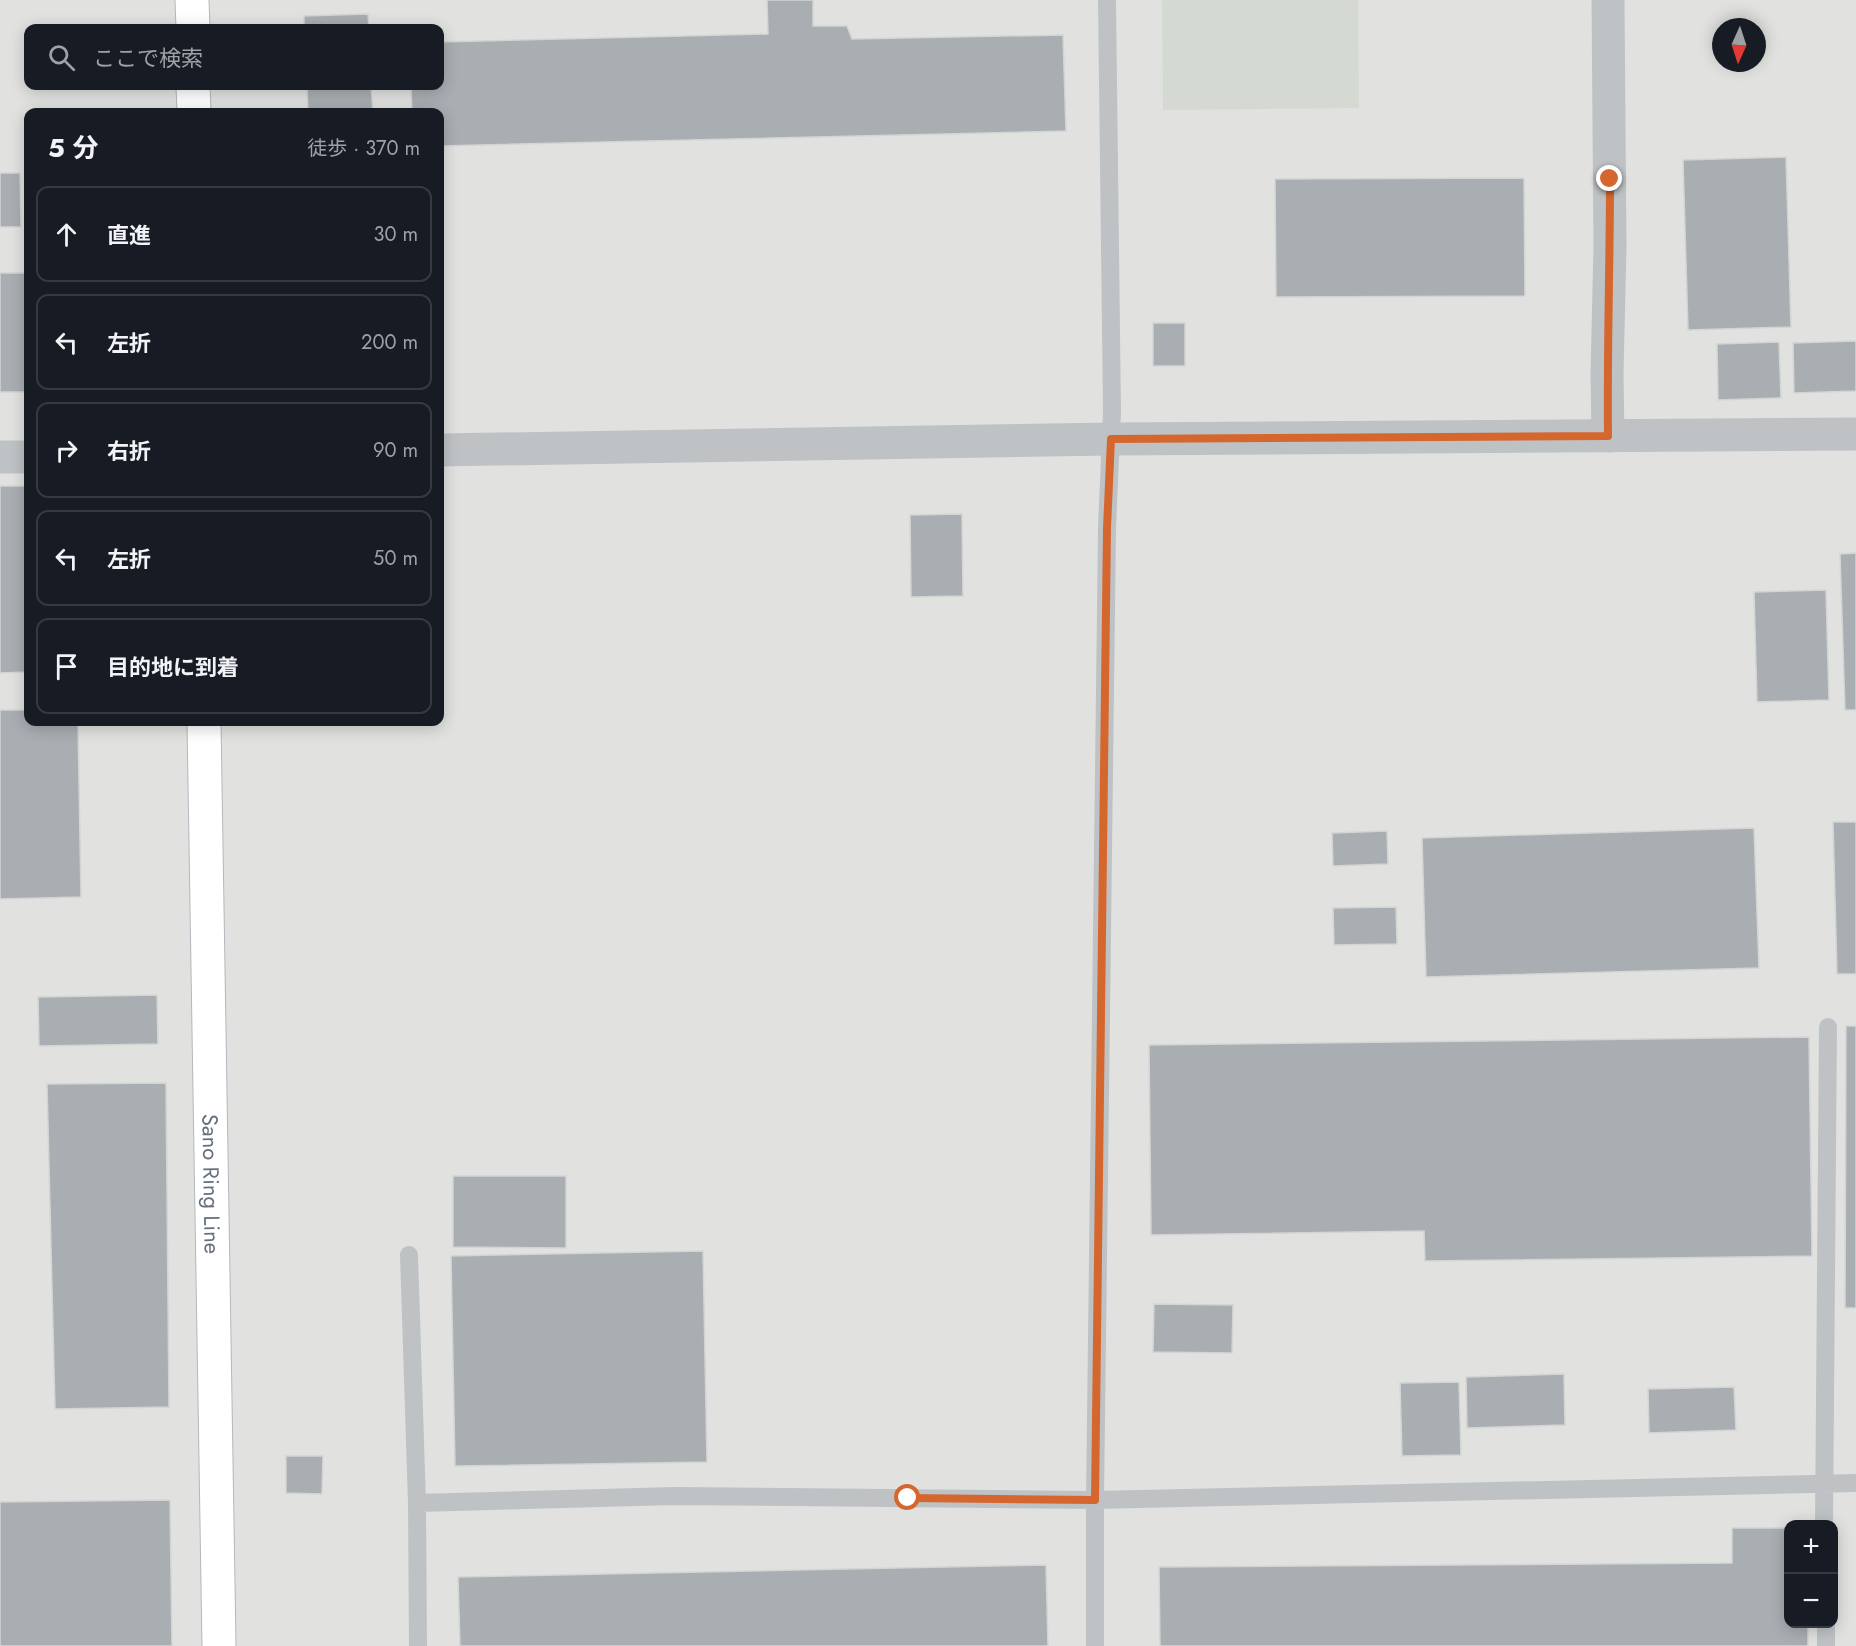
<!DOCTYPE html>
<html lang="ja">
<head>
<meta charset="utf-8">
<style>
  :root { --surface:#171b24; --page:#242831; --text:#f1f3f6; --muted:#9ea1a6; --line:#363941 }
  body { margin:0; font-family:Jost,"Noto Sans JP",sans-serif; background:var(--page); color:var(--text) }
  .controls { position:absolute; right:18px; bottom:18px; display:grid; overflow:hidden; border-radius:12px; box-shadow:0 3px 15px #0003 }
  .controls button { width:54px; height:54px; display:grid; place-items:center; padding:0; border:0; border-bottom:2px solid var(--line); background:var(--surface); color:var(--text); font:30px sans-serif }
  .compass { position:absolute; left:1712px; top:18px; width:54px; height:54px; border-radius:50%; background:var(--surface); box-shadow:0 3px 15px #0003; rotate:183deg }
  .stop { position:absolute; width:18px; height:18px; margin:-14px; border:4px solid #d5672e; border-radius:50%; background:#fff }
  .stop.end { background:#d5672e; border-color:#fff; box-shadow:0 2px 6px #0008 }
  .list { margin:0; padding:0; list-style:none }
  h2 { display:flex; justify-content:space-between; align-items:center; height:78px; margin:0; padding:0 24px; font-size:26px }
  h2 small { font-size:20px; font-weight:400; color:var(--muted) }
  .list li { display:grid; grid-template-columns:39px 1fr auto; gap:18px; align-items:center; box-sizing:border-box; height:96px; margin:0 12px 12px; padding:0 12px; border:2px solid var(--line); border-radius:12px }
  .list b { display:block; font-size:22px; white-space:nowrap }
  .list em { font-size:20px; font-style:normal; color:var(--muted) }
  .icon { flex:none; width:33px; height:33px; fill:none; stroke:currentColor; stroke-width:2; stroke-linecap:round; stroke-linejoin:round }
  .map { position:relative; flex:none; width:1856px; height:1646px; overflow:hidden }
  .search { position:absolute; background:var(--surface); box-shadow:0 3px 15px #0003; left:24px; top:24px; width:420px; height:66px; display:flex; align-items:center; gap:15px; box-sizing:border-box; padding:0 21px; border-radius:12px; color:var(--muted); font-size:22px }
  .panel { position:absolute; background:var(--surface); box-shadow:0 3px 15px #0003; left:24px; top:108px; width:420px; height:618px; border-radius:12px }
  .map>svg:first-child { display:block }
</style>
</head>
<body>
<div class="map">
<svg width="1856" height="1646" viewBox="0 0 1856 1646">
  <rect width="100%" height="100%" fill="#f3f3f0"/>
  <!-- built -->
  <path fill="#e1e2e0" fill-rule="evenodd" d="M0 0H1856V1646H0ZM1721 27H1757V63H1721ZM28 28H440V86H28ZM28 112H440V722H28ZM1788 1524H1834V1624H1788Z"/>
  <!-- green -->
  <path fill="#d4dad1" d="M1162 0H1358L1359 108 1163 110Z"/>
  <!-- building -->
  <path fill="#a9aeb3" stroke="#d4d5d2" stroke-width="1.5" d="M767 0H813V26H847L852 39 1063 35 1066 131 440 146V112H412L411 86H440V42L768 34Z
    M368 14 369 28H304V16Z
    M307 86H371L373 112H308Z
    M1786 157 1791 327 1688 330 1683 160Z
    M0 173H20L21 227H0Z
    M1524 178 1525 296 1276 297 1275 179Z
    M0 273H28V392H0Z
    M1153 323H1185V366H1153Z
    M1856 341V391L1794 393 1793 343Z
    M1779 342 1781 398 1718 400 1717 344Z
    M0 486H28V672L0 673Z
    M962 514 963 596 911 597 910 515Z
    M1856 553V710H1845L1840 554Z
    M1826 590 1829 700 1757 702 1754 592Z
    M0 710H28V722H78L81 897 0 899Z
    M1833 822H1856V974H1837Z
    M1754 828 1759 968 1426 977 1422 838Z
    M1387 831 1388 864 1333 866 1332 833Z
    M1396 907 1397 944 1334 945 1333 908Z
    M157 995 158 1044 39 1046 38 997Z
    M1846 1026H1856V1308H1845Z
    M1809 1037 1812 1256 1425 1261 1424 1231 1151 1235 1149 1045Z
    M166 1083 169 1407 55 1409 47 1084Z
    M453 1176H566V1248L453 1247Z
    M703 1251 707 1462 455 1466 451 1256Z
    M1154 1304 1233 1305 1232 1353 1153 1352Z
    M1564 1374 1565 1425 1467 1428 1466 1377Z
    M1459 1382 1461 1455 1402 1456 1400 1383Z
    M1734 1387 1736 1430 1649 1433 1648 1389Z
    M286 1456H323L322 1494 286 1493Z
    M170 1500 172 1646H0V1502Z
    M1732 1528H1785L1786 1551H1788V1624H1808V1646H1160L1159 1567 1732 1563Z
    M1046 1565 1048 1646H460L458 1577Z"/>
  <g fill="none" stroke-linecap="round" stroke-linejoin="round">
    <defs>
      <g id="secondary">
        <path d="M192 0 193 28"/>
        <path d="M193 86 194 112"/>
        <path id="s1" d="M204 722 219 1646"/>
      </g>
    </defs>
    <!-- secondary casing -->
    <use href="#secondary" stroke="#b4b7bc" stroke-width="35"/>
    <!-- service -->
    <path stroke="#bfc2c5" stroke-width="18" d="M409 1255 417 1503 418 1646
      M417 1503 674 1496 1095 1500 1856 1483
      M1824 1524 1828 1027
      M1826 1624V1646
      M1095 1646V1500L1107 528 1112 412 1107 0"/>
    <!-- minor -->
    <path stroke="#bfc2c5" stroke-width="33" d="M1608 436 1607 374 1610 246 1608 0"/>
    <!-- tertiary -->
    <path stroke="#bfc2c5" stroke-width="33" d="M440 450 1111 439 1856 434
      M0 457H28"/>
    <!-- secondary -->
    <use href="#secondary" stroke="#fff" stroke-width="33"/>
  </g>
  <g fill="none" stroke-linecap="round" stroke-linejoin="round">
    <!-- route -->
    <path stroke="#d5672e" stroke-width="8" d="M908 1498 1095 1500 1107 528 1111 439 1608 436C1607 350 1610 264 1610 179"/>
  </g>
  <g text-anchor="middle" stroke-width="6" stroke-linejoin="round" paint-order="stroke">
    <!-- street labels -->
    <g font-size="22" fill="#65707e" stroke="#fff">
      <text dy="8" stroke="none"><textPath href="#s1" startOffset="462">Sano Ring Line</textPath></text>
    </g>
  </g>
</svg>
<div class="controls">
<button>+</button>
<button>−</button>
</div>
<svg class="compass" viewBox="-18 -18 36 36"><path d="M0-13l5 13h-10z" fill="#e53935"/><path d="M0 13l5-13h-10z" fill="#9ea1a6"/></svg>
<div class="stop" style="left:908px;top:1498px"></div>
<div class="stop end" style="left:1610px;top:179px"></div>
<div class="search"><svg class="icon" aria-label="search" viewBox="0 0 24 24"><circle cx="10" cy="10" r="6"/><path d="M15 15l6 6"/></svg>ここで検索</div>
<section class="panel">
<h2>5 分<small>徒歩 · 370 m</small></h2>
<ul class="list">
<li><svg class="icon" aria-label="ahead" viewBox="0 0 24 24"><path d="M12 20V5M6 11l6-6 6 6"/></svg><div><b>直進</b></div><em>30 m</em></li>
<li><svg class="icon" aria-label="left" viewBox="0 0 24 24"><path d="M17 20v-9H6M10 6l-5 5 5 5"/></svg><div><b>左折</b></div><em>200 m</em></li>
<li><svg class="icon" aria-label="right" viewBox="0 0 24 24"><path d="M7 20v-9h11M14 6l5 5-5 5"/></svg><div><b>右折</b></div><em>90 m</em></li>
<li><svg class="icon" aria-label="left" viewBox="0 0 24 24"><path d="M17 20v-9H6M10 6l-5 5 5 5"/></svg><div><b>左折</b></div><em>50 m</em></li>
<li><svg class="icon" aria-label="arrive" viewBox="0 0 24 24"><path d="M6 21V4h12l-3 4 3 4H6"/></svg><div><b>目的地に到着</b></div></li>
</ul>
</section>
</div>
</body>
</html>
